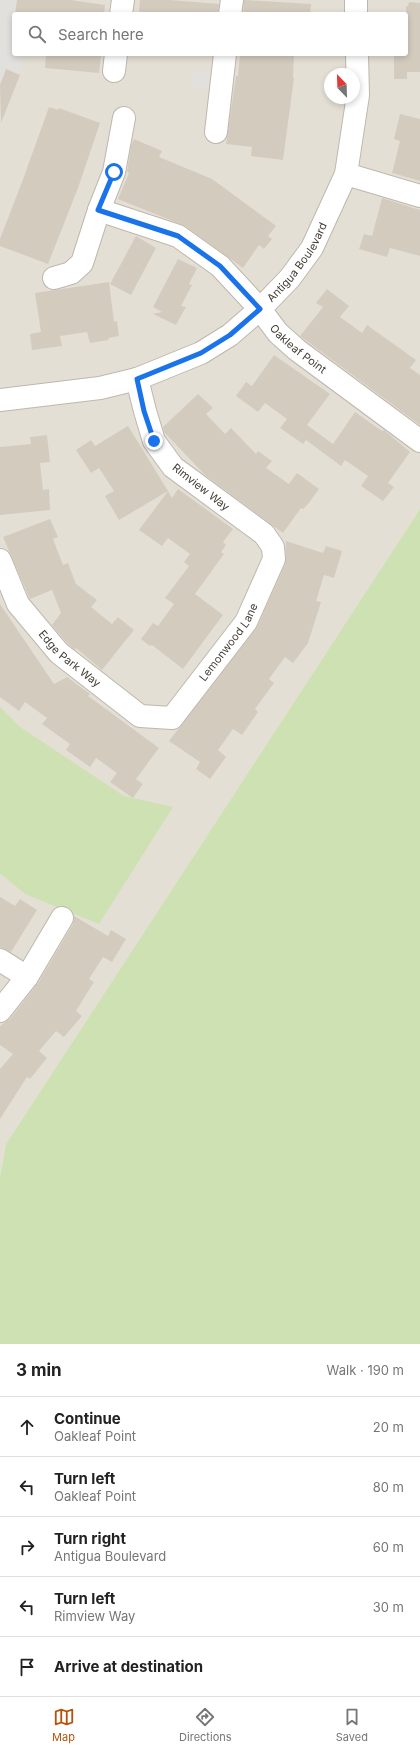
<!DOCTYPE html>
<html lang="en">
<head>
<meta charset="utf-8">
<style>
  :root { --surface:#fff; --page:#f6f6f6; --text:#222; --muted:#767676; --line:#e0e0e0; --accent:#b45309 }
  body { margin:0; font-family:Inter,sans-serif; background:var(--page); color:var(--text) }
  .compass { position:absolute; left:324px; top:68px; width:36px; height:36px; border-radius:50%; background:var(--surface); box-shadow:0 2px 6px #0003; rotate:337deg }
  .stop { position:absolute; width:12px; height:12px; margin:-9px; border:3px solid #1a73e8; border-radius:50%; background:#fff }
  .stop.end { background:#1a73e8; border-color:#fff; box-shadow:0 1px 4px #0008 }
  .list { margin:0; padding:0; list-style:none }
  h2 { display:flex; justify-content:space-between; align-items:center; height:52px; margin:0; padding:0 16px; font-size:17px }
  h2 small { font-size:13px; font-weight:400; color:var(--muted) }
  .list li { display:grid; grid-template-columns:26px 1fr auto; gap:12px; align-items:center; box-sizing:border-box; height:60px; padding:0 16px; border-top:1px solid var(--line) }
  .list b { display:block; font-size:15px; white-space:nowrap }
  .list p { margin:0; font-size:13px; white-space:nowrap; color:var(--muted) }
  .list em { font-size:13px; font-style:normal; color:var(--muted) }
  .icon { flex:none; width:22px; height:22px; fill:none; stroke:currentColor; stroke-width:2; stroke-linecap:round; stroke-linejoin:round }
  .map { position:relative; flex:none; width:420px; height:1344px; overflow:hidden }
  .search { position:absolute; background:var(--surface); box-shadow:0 2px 6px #0003; left:12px; right:12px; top:12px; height:44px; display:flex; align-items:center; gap:10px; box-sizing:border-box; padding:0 14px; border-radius:4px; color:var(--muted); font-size:15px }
  .sheet { height:352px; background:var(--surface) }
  nav { display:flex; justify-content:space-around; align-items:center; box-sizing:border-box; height:56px; border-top:1px solid var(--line); background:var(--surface); font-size:11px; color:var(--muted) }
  nav a { display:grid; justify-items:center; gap:2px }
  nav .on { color:var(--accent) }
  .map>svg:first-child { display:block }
</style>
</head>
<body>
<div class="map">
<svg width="420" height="1344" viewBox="0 0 420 1344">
  <rect width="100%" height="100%" fill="#f1ede5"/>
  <!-- residential -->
  <path fill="#e4dfd4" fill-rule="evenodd" d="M0 0H420V509L6 1144 0 1177ZM14 14H406V54H14ZM330 74H354V98H330Z"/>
  <!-- green -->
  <path fill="#cde1b2" d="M420 509V1344H0V1177L6 1144Z
    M0 707 20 727 124 796 173 807 99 924 25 894 0 873Z"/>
  <!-- parking -->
  <path fill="#e2e0dd" d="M0 0H32L30 14H14V54H24L22 65 0 122Z
    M194 70 210 73 207 89 192 87Z"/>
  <!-- building -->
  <path fill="#d4cbbf" d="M17 0H71L105 5 104 14H15Z
    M140 0H170L219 4 218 14H139Z
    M244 0 311 4 310 14H243Z
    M409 2 420 3V72H407V79H394V54H406L407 52 408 27H406V6H408Z
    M46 54H98L101 55 99 73 45 68Z
    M240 54H294L293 78H294L283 160 251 156 252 147 226 144 236 76H238Z
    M6 69 20 75 1 123 0 85Z
    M49 107 58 110 59 108 100 123 78 188 48 264 0 246V239L22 182Z
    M400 114 420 119V181L392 173 400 141 394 139Z
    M134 139 162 151 159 157 212 179 276 226 268 236 272 239 264 249 259 245 243 268 185 226 118 199 129 173 127 172 131 146Z
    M382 198 420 210V256L390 248 387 257 359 249 364 234 372 236Z
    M136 236 156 248 131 295 110 284Z
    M178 259 197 268 189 284 192 285 181 306 186 307 176 325 153 314 162 312 153 307Z
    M109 282 114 322 117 321 119 336 108 338 109 340 90 343 87 332 60 336 62 346 32 350 30 334 41 332 35 293Z
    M327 289 349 306 340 317 362 333 367 325 416 360 410 368 420 375V425L300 336 323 307 316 303Z
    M274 355 330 394 307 425 333 444 355 412 379 429 383 431 384 430 410 452 388 483 394 487 383 501 361 486 368 476 345 460 341 466 306 440 303 444 280 428 287 419 265 403 258 412 236 396 246 382 252 386Z
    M198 394 213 408 206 414 225 434 231 428 256 454 258 451 272 461 266 468 289 484 297 473 319 489 308 504 303 509 301 508 283 533 205 475 164 432 163 427Z
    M128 426 168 491 119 520 105 496 114 491 99 468 91 473 76 450 91 440 95 446Z
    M47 435 50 462 40 463 43 490 49 489 50 510 0 515V447L31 444 30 437Z
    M178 489 233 529 223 542 226 545 221 552 224 554 195 594 223 615 183 669 152 645 150 646 141 639 153 623 158 626 174 604 165 598 189 566 184 562 190 554 168 538 162 546 139 530 168 491 172 498Z
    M50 519 58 537 53 539 63 565 68 563 76 584 97 600 91 607 112 624 118 617 134 630 102 670 76 648 75 650 68 644 52 625 61 613 52 590 30 599 29 597 3 537Z
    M286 541 323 553 326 546 342 551 334 578 324 575 316 601 321 602 308 643 293 663 285 657 269 679 274 683 255 709 258 712 242 735 233 729 218 750 226 757 210 779 196 769 200 762 169 741 257 627 285 564Z
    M0 604 54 684 67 677 90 694 88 696 159 748 136 779 143 784 133 798 110 782 117 773 96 758 90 767 66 750 70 744 42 724 47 718 25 702 19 711 0 697Z
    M0 897 15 906 20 899 37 910 11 952 0 947Z
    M74 916 108 936 111 930 126 939 112 962 103 957 89 979 94 982 76 1011 82 1016 64 1037 56 1031 39 1051 47 1058 30 1079 27 1077 0 1119V1069L13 1054 0 1045V1026L10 1019 38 983 73 924Z"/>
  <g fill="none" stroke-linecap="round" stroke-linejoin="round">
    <defs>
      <g id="minor">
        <path d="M356 0V14"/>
        <path d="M121 14 123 0"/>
        <path d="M230 14 232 0"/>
        <path d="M114 71 116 54"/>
        <path d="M216 132 225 54"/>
        <path d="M346 174 420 196"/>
        <path id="s1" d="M99 210 178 236 220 266 260 309 278 333 297 350 420 441"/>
        <path d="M54 278 71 273 82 263 99 210 114 172 124 118"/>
        <path id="s2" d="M0 400 100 388 137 379 201 353 230 335 260 309 290 278 312 248 346 174 358 95 357 54"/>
        <path id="s3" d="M0 560 18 604 59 653 140 716 172 718 246 622 274 559 273 547 264 534 173 467 154 441 145 411 137 379"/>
        <path d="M0 960 27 977"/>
        <path d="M0 1011 27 977 62 918"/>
      </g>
    </defs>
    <!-- minor casing -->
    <use href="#minor" stroke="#beb7ac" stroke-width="24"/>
    <!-- minor -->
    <use href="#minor" stroke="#fff" stroke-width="22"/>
  </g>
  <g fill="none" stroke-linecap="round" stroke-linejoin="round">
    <!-- route -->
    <path stroke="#1a73e8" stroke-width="5" d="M114 172 98 210 178 236 220 266 260 309 230 335 201 353 137 379 144 411 154 441"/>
  </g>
  <g text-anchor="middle" stroke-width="4" stroke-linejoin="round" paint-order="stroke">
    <!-- street labels -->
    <g font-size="11" fill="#433d36" stroke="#fff">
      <text dy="4" stroke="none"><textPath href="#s2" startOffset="342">Antigua Boulevard</textPath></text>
      <text dy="4" stroke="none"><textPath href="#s1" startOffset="249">Oakleaf Point</textPath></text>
      <text transform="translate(201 487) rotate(38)" y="4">Rimview Way</text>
      <text dy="4" stroke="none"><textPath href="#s3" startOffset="341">Lemonwood Lane</textPath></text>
      <text dy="4" stroke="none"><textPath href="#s3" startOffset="123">Edge Park Way</textPath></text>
    </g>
  </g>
</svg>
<svg class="compass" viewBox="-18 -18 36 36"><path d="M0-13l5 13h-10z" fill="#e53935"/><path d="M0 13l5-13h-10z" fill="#767676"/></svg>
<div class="stop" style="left:114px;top:172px"></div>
<div class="stop end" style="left:154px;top:441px"></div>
<div class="search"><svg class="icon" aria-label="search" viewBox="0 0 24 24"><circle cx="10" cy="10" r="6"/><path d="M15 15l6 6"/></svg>Search here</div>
</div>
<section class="sheet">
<h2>3 min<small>Walk · 190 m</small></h2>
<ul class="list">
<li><svg class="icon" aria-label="ahead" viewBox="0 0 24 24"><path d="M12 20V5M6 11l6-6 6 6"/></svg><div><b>Continue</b><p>Oakleaf Point</p></div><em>20 m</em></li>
<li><svg class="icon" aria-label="left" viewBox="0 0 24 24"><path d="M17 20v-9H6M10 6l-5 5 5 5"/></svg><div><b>Turn left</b><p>Oakleaf Point</p></div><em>80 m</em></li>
<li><svg class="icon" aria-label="right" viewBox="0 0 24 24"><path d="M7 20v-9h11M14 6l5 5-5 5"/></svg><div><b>Turn right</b><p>Antigua Boulevard</p></div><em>60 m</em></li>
<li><svg class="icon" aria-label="left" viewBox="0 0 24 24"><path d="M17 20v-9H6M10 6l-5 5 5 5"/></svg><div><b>Turn left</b><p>Rimview Way</p></div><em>30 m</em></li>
<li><svg class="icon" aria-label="arrive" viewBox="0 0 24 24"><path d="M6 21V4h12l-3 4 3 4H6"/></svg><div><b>Arrive at destination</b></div></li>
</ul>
</section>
<nav>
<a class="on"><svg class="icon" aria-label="map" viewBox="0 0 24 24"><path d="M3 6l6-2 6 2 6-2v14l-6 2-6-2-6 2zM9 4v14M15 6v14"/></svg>Map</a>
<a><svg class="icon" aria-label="directions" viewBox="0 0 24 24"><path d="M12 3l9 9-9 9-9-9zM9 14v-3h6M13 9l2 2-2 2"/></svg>Directions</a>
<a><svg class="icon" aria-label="saved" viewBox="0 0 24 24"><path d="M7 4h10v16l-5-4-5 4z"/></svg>Saved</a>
</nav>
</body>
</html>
